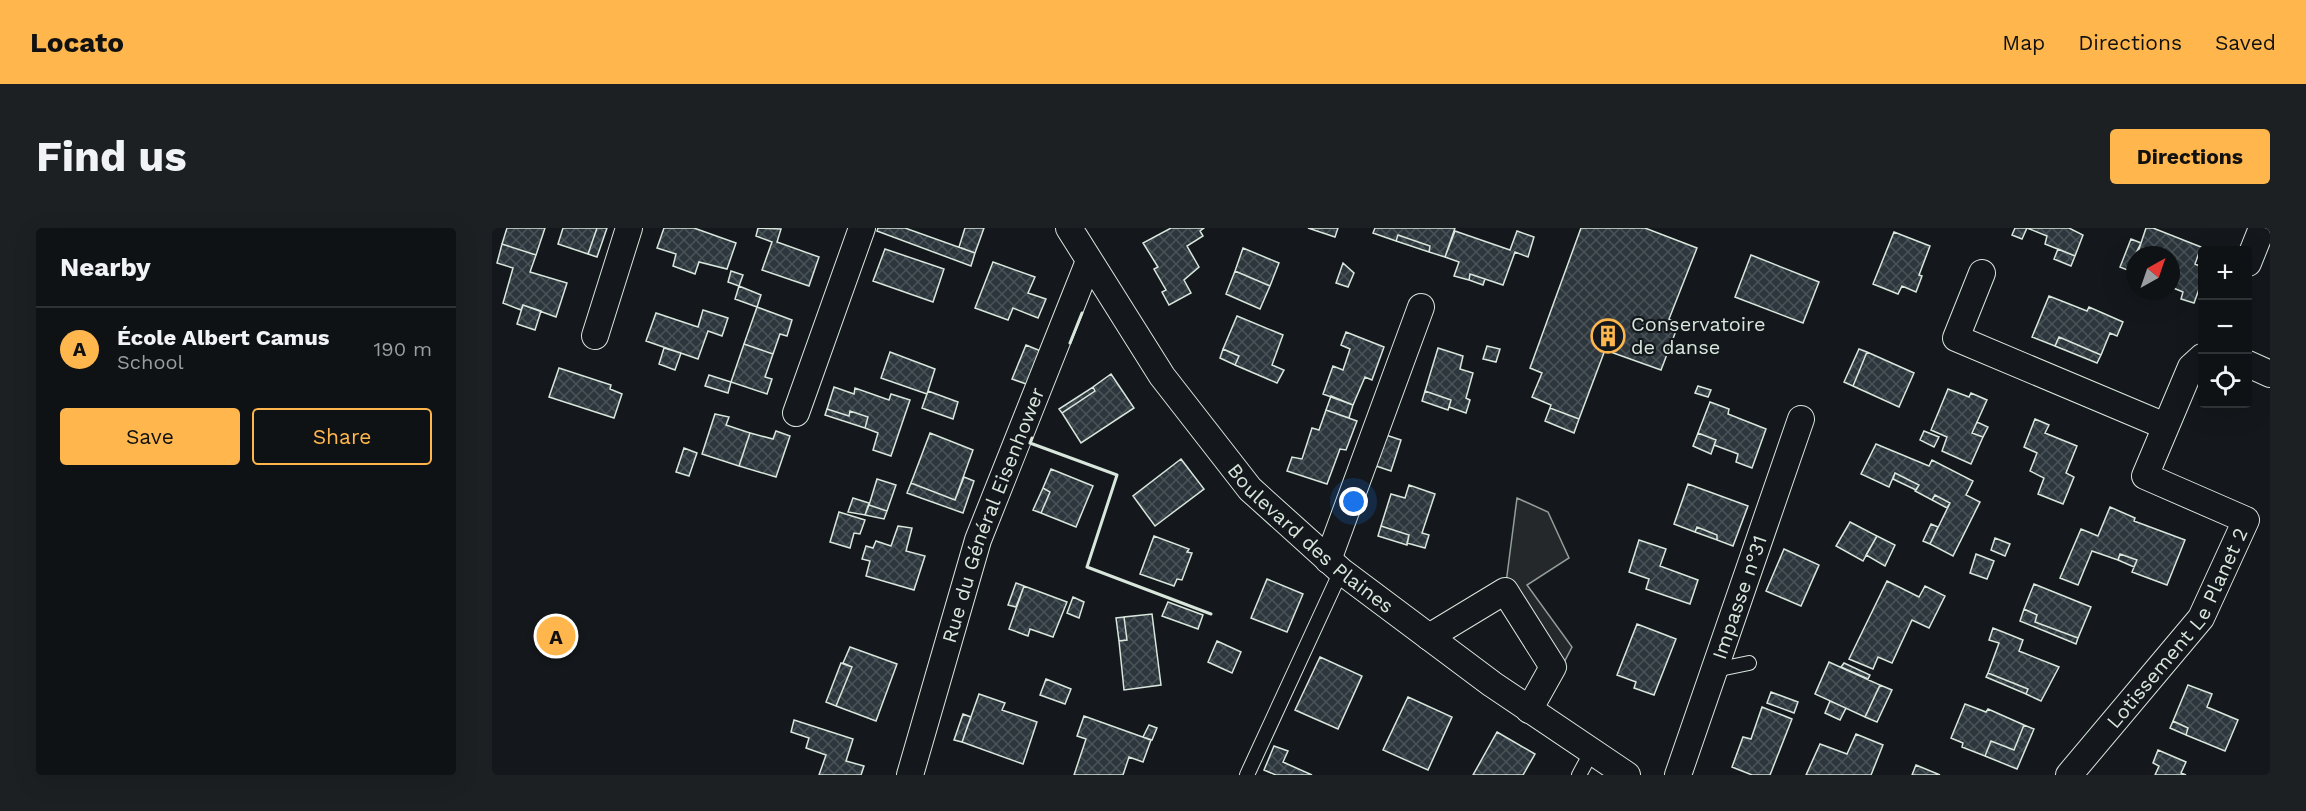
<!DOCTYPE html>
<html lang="en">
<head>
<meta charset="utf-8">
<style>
  :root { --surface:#0f1215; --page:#1d2022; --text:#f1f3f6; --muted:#9b9ea0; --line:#2f3234; --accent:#ffb74d }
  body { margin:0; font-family:"Work Sans",sans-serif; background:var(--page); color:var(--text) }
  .controls { position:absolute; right:18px; top:18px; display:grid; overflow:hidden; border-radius:6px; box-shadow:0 6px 24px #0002 }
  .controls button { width:54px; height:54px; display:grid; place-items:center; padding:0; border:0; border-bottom:2px solid var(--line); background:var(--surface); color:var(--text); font:30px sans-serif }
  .compass { position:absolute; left:1634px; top:18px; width:54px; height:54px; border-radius:50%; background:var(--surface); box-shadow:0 6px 24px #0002; rotate:40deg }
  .you { position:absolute; left:862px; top:274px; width:21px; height:21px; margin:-15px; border:4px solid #fff; border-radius:50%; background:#1a73e8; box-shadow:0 0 0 9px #1a73e833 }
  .badge { display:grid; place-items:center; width:39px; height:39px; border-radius:50%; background:var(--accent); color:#111; font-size:20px; font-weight:700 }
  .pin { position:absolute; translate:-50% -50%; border:3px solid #fff; box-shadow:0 2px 6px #0006 }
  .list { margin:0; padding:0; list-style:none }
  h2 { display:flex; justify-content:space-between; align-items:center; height:78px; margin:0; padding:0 24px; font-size:26px }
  h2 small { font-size:20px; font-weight:400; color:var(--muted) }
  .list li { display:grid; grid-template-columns:39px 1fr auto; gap:18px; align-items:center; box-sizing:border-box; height:84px; padding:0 24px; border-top:2px solid var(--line) }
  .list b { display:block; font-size:22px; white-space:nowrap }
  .list p { margin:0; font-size:20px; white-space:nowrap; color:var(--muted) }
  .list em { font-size:20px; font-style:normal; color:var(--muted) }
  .actions { display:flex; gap:12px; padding:18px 24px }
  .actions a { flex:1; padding:14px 0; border:2px solid var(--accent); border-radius:6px; text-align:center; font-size:21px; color:var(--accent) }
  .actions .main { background:var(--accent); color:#111 }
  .icon { flex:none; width:33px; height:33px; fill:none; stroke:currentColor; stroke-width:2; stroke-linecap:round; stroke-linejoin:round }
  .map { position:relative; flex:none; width:1778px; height:547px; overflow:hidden; border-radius:6px }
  header { display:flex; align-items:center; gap:36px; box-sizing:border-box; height:84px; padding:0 30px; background:var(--accent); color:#111 }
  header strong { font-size:28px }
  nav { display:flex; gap:33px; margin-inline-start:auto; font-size:21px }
  .intro { display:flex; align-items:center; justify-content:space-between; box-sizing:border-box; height:144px; padding:0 36px }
  h1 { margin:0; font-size:42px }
  .button { padding:15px 27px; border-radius:6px; background:var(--accent); color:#111; font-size:21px; font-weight:700 }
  main { display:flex; gap:36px; padding:0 36px }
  aside { flex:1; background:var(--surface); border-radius:6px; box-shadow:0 6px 24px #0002 }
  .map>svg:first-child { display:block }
</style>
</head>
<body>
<header>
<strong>Locato</strong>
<nav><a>Map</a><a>Directions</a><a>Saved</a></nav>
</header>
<div class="intro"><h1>Find us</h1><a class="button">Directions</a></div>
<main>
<aside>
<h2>Nearby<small></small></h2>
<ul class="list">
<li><span class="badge">A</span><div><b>École Albert Camus</b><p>School</p></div><em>190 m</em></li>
</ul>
<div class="actions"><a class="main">Save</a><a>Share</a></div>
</aside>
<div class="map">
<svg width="1778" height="547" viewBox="0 0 1778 547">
  <defs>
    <pattern id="building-cross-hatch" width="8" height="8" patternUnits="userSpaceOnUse" patternTransform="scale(1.5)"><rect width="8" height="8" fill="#2c363c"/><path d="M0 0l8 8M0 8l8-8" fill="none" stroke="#4a5358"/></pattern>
  </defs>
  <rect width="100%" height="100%" fill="#14181c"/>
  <!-- parking -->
  <path fill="#24282b" stroke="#939e99" stroke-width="1.5" d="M1025 270 1056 284 1077 330 1035 357 1080 419 1066 446 1013 363Z"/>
  <!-- building -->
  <path fill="url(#building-cross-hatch)" stroke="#d8e6dc" stroke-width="1.5" d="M15 0H53L44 27 10 16Z
    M71 0H105L96 26 66 16Z
    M105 0H115L105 29 96 26Z
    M172 0H202L244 15 235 41 207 34 203 46 181 38 184 26 165 20Z
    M266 0 289 1 285 14 327 29 317 58 270 42 280 14 264 8Z
    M386 0H413L483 25 479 38 385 3Z
    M473 0H492L483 25 467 19Z
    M679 0H712L708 3 711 8 695 18 707 39 692 52 699 65 677 77 670 64 674 62 662 41 666 39 651 15Z
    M816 0H846L843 9Z
    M883 0H963L953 29 937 24 938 18 906 7 904 13 881 5Z
    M1089 0H1153L1205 20 1177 91 1187 95 1169 142 1113 122 1087 191 1058 180 1059 177 1040 169 1050 145 1038 140Z
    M1523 0H1577L1591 7 1583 28 1553 16 1555 8 1535 0 1530 11 1520 7Z
    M1654 0H1661L1709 19 1703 36 1710 39V53L1702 75 1689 71 1691 64 1679 59 1682 52 1679 50V27H1645Z
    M963 3 1018 22 1025 3 1042 9 1036 29 1023 24 1011 57 978 46 977 52 962 48 967 34 953 29Z
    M1402 4 1438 18 1427 47 1430 48 1424 64 1410 58 1406 66 1381 56Z
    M906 7 938 18 937 24 904 13Z
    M1639 11 1649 15 1643 27V45L1628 39Z
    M10 16 44 27 38 44 75 55 64 89 31 77 29 82 11 75 21 40 5 35Z
    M751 20 787 35 778 58 743 43Z
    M393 21 452 41 441 74 381 53Z
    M1566 21 1583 28 1579 38 1562 31Z
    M1259 27 1327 54 1311 95 1243 69Z
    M501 34 543 49 536 65 554 71 546 90 521 80 516 92 483 80Z
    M851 35 862 45 856 59 844 55Z
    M239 43 251 47 247 58 236 54Z
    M743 43 778 58 768 81 734 66Z
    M978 46 993 51 991 57 977 52Z
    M247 58 269 67 265 79 243 71Z
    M1557 68 1595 83 1597 79 1631 94 1625 108 1618 105 1609 127 1567 109 1563 118 1540 109Z
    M31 77 49 83 43 102 25 96Z
    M265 79 300 92 295 108 288 106 281 126 252 116Z
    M211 82 236 90 230 108 216 103 206 131 154 113 164 85 206 99Z
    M745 88 791 107 780 137 792 142 785 155 743 137 747 128 731 121Z
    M854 104 892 119 880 152 873 149 861 177 831 166 841 138 851 142 858 121 849 117Z
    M1567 109 1609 127 1605 135 1563 118Z
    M252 116 281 126 273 149 280 151 275 166 239 154Z
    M534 117 551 124 537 157 520 151Z
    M995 118 1008 121 1004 134 991 131Z
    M172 120 189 125 183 142 167 136Z
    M946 120 971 128 968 141 981 145 974 170 978 172 974 185 957 179 959 172 933 163Z
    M731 121 747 128 743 137 728 130Z
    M1367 121 1375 124 1361 158 1352 154Z
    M398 124 443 141 435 166 389 150Z
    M1375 124 1422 145 1407 179 1361 158Z
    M67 140 119 157 118 161 130 166 122 190 57 169Z
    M619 146 642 180 589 215 570 185 603 163 601 159Z
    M217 147 239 154 236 165 213 158Z
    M1206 158 1219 162 1216 169 1203 165Z
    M342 159 362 166 363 160 397 172 399 166 418 172 399 228 381 222 386 205 373 200 376 189 358 183 357 188 335 181Z
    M601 159 603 163 570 185 567 181Z
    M1456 161 1477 169 1479 165 1495 172 1480 205 1491 209 1479 236 1450 223 1455 209 1439 202Z
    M436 163 466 174 461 191 430 180Z
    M933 163 959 172 956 182 930 173Z
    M839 168 861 177 857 190 834 182Z
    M1218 174 1237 181 1236 186 1274 201 1260 240 1244 234 1246 226 1222 217 1224 212 1206 205Z
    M1058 180 1087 191 1082 205 1053 193Z
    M335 181 357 188 358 183 376 189 373 200 333 187Z
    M834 182 865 193 854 222 848 221 835 256 795 243 800 229 810 231 820 200 827 202Z
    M223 186 237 189 234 197 258 205 247 238 210 226Z
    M1543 191 1557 197 1553 205 1585 218 1574 245 1582 249 1571 276 1546 266 1552 250 1538 243 1545 225 1532 219Z
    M1485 194 1496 199 1491 209 1480 205Z
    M284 203 298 208 284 249 247 238 258 205 281 211Z
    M1432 203 1447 209 1442 219 1428 212Z
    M438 205 481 222 463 272 419 255Z
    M1206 205 1224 212 1219 226 1201 218Z
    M894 207 909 212 899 243 884 238Z
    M1384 216 1437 238 1440 232 1481 253 1474 267 1488 274 1461 328 1438 316 1458 275 1443 267 1440 272 1423 263 1427 257 1403 245 1397 259 1369 246Z
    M192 220 205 225 197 248 184 244Z
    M689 231 712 261 663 298 641 268Z
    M559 241 601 258 584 299 549 285 558 264 551 260Z
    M1403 245 1427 257 1424 262 1401 251Z
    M472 249 482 253 471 285 415 265 419 255 463 272Z
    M385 251 404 257 395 283 377 277Z
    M1196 256 1256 278 1241 318 1225 312V307L1205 299 1203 304 1182 296Z
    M917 257 943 266 930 305 937 307 933 320 915 315 917 307 889 298 899 266 913 270Z
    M551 260 558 264 549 285 541 282Z
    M1443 267 1458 275 1455 280 1440 272Z
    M361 270 377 275 373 287 356 284Z
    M377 277 395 283 392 291 373 287Z
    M1618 279 1643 290 1642 293 1693 312 1675 357 1640 344 1645 332 1628 326 1626 332 1600 323 1586 357 1568 350 1589 301 1606 308Z
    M347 284 373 292 368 306 362 305 358 320 338 314Z
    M1358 294 1385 308 1371 333 1344 318Z
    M1439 296 1446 299 1438 316 1431 313Z
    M406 298 420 300 414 323 433 328 422 362 374 348 378 333 370 331 374 318 381 320 384 313 399 318Z
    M889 298 917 307 915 317 886 308Z
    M1205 299 1225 307V312L1203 304Z
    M662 308 697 321 695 324 700 325 690 352 685 351 682 358 648 346Z
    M1385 308 1403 317 1393 338 1374 327Z
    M1503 310 1518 316 1513 328 1499 322Z
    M1147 312 1174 321 1168 338 1206 352 1198 376 1154 361 1157 351 1137 344Z
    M1292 321 1327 337 1309 378 1274 363Z
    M1484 326 1502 333 1495 351 1478 345Z
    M1628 326 1645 332 1642 339 1626 332Z
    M775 351 811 366 795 404 759 390Z
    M1395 353 1427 369 1433 358 1453 368 1437 400 1420 392 1400 435 1386 429 1381 441 1357 431Z
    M524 355 532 358 524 379 516 377Z
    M1542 356 1599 379 1586 410 1543 394 1545 387 1532 381Z
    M532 358 575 374 561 409 538 401 536 408 517 401Z
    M581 369 592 374 587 390 575 385Z
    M676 374 711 387 706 401 670 388Z
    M1532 381 1545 387 1543 394 1586 410 1584 416 1528 393Z
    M660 386 669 457 632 462 627 413 635 412 632 389Z
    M632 389 635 412 627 413 624 390Z
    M1145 396 1184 411 1162 467 1142 460 1144 454 1125 447Z
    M1501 400 1531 412 1527 423 1567 439 1549 473 1534 466 1536 461 1496 445 1507 415 1497 412Z
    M725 413 749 424 740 445 716 434Z
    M358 419 405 436 384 493 344 478 360 439 351 435Z
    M828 429 870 448 846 501 803 482Z
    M1337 434 1388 457 1373 489 1323 466Z
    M349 435 360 439 344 478 334 474Z
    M1352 435 1378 447 1376 451 1349 439Z
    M1496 445 1536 461 1534 466 1494 449Z
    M554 451 579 461 573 476 548 467Z
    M1388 457 1400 462 1385 494 1373 489Z
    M1696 457 1720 466 1715 479 1746 492 1733 523 1694 507 1696 500 1681 493Z
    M1279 464 1306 474 1302 485 1275 475Z
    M487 466 513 475 510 482 545 494 531 536 470 514Z
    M916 469 960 489 936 542 891 522Z
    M1338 473 1354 480 1348 492 1333 485Z
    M1473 476 1494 484 1496 481 1532 497 1522 522 1499 513 1493 528 1470 519 1471 515 1459 510Z
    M1270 479 1300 491 1278 547H1260L1240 539 1251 509 1259 511Z
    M471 486 479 489 470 514 462 512Z
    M592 488 659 512 651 534 637 529 631 547H582L594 511 585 508Z
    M302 492 361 511 354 533 372 538 369 547H327L334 527 314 520 317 510 299 504Z
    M1681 493 1696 500 1694 507 1678 500Z
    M657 497 665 500 660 512 651 509Z
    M1532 497 1542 501 1525 541 1493 528 1499 513 1522 522Z
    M1005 504 1043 526 1031 547H981Z
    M1364 506 1391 517 1379 547H1314L1328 516 1355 526Z
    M782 518 796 523 791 534 820 547H784L772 542Z
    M1666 522 1694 534 1689 545 1694 547H1663L1667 538 1661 535Z
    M1424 537 1448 547H1420Z"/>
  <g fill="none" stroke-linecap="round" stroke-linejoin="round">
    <defs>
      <path id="service" d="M1223 442 1257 435
        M755 547 849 343
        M1087 547 1100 523"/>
      <g id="minor">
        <path id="s1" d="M577 0 670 148 758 261 849 343 1000 456 1135 547"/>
        <path d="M1756 35 1770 0"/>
        <path d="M1490 45 1464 110 1673 198"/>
        <path d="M103 108 137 0"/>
        <path d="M1756 136 1778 146"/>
        <path d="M304 185 370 0"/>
        <path d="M836 332 929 79"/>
        <path d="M937 409 1013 363 1061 439 1037 482"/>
        <path id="s2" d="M418 547 486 312 597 33"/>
        <path id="s3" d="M1186 547 1309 191"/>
        <path id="s4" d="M1577 547 1709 390 1754 292 1653 248 1699 139 1710 129"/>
      </g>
    </defs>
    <!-- service casing -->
    <use href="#service" stroke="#d8e6dc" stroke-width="16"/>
    <!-- minor casing -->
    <use href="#minor" stroke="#d8e6dc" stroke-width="28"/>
    <!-- service -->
    <use href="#service" stroke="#14181c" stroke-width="14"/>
    <!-- minor -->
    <use href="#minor" stroke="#14181c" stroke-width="26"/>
    <!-- wall -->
    <path stroke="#d8e6dc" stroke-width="3" d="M578 115 590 85
      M540 210 538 215 625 247 595 339 719 386"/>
  </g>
  <!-- icons -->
  <defs>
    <symbol id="building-ring" viewBox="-11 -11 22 22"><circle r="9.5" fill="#14181c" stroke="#ffb74d" stroke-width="1.5"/><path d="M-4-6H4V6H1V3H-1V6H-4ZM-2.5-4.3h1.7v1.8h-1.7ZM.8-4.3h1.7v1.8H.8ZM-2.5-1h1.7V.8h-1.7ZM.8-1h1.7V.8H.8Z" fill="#ffb74d"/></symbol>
  </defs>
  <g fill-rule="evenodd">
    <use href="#building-ring" x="1097" y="89" width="38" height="38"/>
  </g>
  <g text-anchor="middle" stroke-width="4.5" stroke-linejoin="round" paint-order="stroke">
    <!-- poi labels -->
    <g font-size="20" fill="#d8e6dc" stroke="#14181c" text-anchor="start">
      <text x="1139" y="103">Conservatoire<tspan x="1139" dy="23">de danse</tspan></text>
    </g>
    <!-- street labels -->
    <g font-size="20" fill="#d8e6dc" stroke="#14181c">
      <text dy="7" stroke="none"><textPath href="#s2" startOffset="273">Rue du Général Eisenhower</textPath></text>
      <text dy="7" stroke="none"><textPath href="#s1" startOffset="396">Boulevard des Plaines</textPath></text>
      <text dy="7" stroke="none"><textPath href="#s3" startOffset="188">Impasse n°31</textPath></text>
      <text dy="7" stroke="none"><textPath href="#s4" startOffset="184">Lotissement Le Planet 2</textPath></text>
    </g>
  </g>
</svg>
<div class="controls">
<button>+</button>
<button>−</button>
<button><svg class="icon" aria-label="locate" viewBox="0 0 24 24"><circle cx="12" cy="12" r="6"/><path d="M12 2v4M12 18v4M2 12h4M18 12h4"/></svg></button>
</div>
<svg class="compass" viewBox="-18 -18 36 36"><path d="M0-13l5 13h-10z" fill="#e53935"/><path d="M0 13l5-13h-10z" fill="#9b9ea0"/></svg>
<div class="you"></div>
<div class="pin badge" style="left:64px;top:408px">A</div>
</div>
</main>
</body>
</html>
